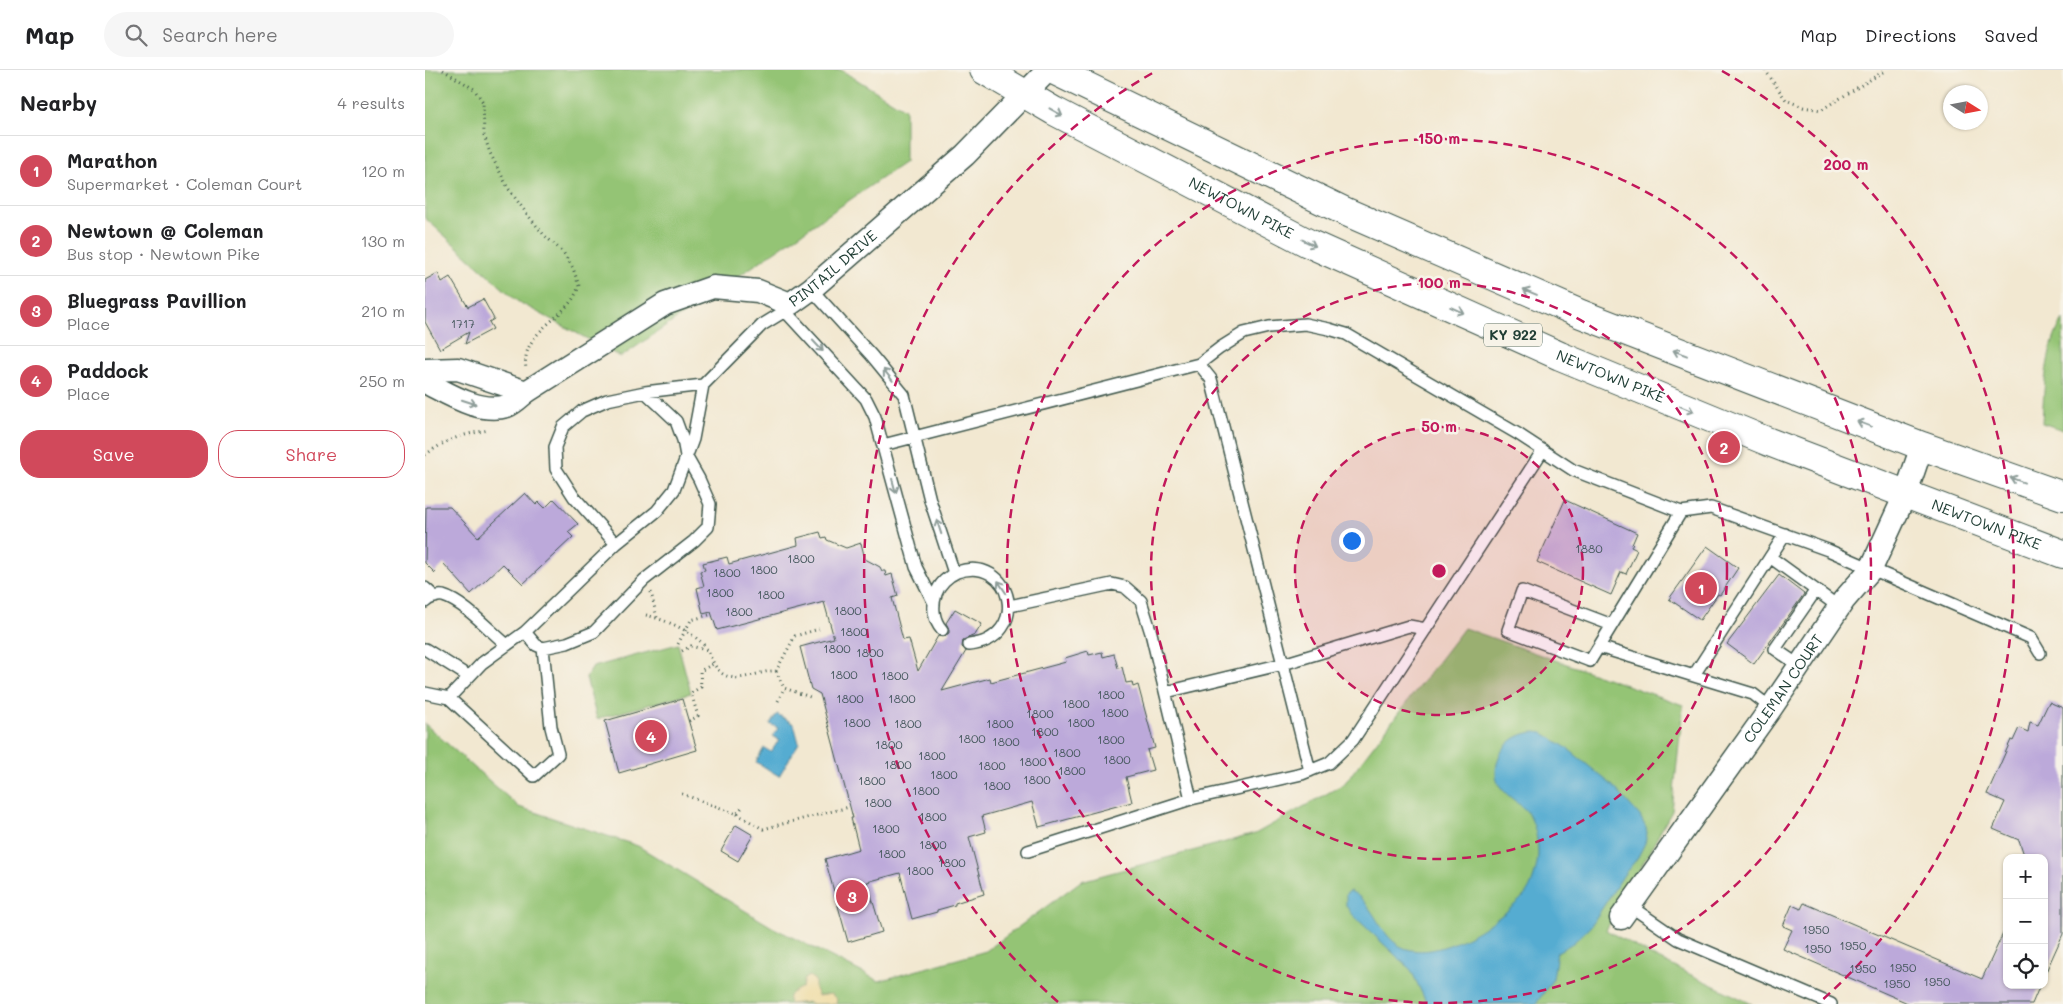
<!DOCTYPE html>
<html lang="en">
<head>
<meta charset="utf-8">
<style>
  :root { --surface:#fff; --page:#f6f6f6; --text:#202124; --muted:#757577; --line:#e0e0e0; --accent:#d1495b }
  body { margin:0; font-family:Mali,sans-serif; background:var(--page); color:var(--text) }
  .controls { position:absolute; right:15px; bottom:15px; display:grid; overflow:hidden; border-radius:10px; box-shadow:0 1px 4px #0004 }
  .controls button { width:45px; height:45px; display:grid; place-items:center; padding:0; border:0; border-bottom:1px solid var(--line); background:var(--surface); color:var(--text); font:25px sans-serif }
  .compass { position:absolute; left:1518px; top:15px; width:45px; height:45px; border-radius:50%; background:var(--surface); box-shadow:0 1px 4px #0004; rotate:101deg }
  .you { position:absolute; left:926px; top:470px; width:18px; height:18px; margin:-12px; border:4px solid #fff; border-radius:50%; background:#1a73e8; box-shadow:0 0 0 8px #1a73e833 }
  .badge { display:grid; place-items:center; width:32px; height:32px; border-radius:50%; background:var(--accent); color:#fff; font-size:16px; font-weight:700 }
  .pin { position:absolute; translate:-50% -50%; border:2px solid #fff; box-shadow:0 1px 5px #0006 }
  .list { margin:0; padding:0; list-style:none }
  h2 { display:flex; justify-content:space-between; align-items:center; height:65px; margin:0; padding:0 20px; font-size:21px }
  h2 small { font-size:16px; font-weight:400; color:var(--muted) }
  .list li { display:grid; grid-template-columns:32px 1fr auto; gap:15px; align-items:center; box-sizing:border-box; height:70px; padding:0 20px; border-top:1px solid var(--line) }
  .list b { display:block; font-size:19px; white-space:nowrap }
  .list p { margin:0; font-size:16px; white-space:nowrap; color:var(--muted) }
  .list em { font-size:16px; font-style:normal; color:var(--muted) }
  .actions { display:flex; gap:10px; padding:15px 20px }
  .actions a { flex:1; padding:11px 0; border:1px solid var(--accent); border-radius:20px; text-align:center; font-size:18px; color:var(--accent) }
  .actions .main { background:var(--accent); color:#fff }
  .icon { flex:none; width:28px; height:28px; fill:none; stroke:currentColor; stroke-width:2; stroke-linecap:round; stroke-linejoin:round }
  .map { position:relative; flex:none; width:1638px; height:934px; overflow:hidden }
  header { display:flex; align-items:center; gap:30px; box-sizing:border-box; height:70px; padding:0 25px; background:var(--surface); border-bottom:1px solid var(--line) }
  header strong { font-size:24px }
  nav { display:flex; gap:28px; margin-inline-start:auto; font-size:18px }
  .search { width:350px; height:45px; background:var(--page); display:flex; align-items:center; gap:12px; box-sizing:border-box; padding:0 18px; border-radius:28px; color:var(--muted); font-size:19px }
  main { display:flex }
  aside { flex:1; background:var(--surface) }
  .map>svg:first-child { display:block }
</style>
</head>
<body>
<header>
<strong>Map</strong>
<div class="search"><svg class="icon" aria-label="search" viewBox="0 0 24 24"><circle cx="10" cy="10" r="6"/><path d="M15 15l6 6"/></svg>Search here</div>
<nav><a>Map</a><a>Directions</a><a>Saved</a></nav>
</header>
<main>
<aside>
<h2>Nearby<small>4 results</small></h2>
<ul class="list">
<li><span class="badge">1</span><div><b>Marathon</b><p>Supermarket · Coleman Court</p></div><em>120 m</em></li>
<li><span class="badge">2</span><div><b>Newtown @ Coleman</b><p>Bus stop · Newtown Pike</p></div><em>130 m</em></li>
<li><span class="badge">3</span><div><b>Bluegrass Pavillion</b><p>Place</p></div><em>210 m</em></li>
<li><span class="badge">4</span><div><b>Paddock</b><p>Place</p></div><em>250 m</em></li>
</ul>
<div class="actions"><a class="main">Save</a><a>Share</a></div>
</aside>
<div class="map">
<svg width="1638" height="934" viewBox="0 0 1638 934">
  <rect width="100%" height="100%" fill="#f7f3e8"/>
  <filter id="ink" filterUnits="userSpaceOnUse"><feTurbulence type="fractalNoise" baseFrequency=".02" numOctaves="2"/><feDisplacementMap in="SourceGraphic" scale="10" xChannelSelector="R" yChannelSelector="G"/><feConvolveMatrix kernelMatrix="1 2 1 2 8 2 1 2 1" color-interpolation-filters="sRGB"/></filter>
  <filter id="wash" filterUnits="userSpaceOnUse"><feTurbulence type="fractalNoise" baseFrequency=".0096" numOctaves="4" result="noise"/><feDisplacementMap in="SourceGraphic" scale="20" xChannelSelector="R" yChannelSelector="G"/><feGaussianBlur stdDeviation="1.12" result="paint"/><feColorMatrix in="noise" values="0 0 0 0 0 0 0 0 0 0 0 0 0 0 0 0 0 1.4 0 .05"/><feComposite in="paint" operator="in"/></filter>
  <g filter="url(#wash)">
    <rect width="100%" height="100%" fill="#f2e8d1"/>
    <!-- green -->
    <path fill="#94c474" stroke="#5a8054" d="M0 0H416L480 39V92L196 287 92 231 0 148Z
      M1638 249V360L1617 353C1619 318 1620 280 1638 249Z
      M1039 558 1258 635 1247 741 1181 860 1231 888 1327 934H0V654L94 737 213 776 347 857 454 911 561 881 656 811 830 764 919 714Z
      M253 574 266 623 172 649 161 608 168 597Z"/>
    <!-- sand -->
    <path fill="#eeda9e" stroke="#868c69" d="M384 906 390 910V919L393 926 406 924 412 929 411 934H387L383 932 365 934C360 923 370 922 377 917L379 909Z"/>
    <!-- water -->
    <path fill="#54acd1" stroke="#3a7482" d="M352 644 369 654 374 673 354 706 331 692 339 678 346 682 354 670 348 666 353 658 345 654Z
      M1111 662 1118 663 1142 678 1188 716 1215 746 1221 758 1222 764 1220 773 1212 789 1200 803 1165 857 1148 873 1132 882 1128 909 1111 934H1002L986 900 928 845 921 836V824L925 821C952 833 954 874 986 880 1022 887 1075 850 1099 826 1107 818 1113 795 1113 783 1113 770 1110 754 1103 743 1093 730 1070 721 1071 703 1071 680 1088 663 1111 662Z"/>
    <g id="blocks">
      <!-- building -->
      <path fill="#bca9da" d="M13 203 17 212 25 207 43 237 58 229 69 249 64 252 68 259 40 274 44 262 15 279 0 252V210Z
        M100 423 111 435 114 432 120 438 129 429 153 454 143 462 148 467 98 514 78 494 46 524 19 494 10 503 0 493 1 437H25L53 467Z
        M1140 430 1212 463 1206 477 1212 480 1201 504 1196 502 1186 525 1112 492Z
        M395 462 397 468 401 467 402 470 421 478 436 473 440 489 455 497 457 501H460L461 506 467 504 473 526 467 528 478 570 484 569 493 601 513 566 518 567 524 563V559L521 553 530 539 557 554 550 565 538 570 537 577 541 581 517 621 565 608 566 612 641 592 640 588 663 581 664 585 677 582 678 587 689 584 693 598 697 597 701 613 707 612 708 617 713 615 730 678 722 680 728 700 701 707 707 732 614 757 607 732 557 746 561 762 544 767 559 824 530 833V835L512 840V842L487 849 475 803 442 812 457 862 423 872 400 789 434 779 426 748H428L395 624 386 619 375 577 409 568 399 532 292 560 286 542 278 544 272 518 279 516 275 501 280 500 278 493 302 487 304 494 373 475 372 468Z
        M1282 476 1313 498 1295 525 1293 524 1275 550 1244 529Z
        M1354 505 1379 524 1329 594 1302 574Z
        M257 629 272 680 194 703 180 651Z
        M1624 632 1638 638V864L1619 906V788H1600L1594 770 1568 759 1580 732 1562 724 1586 670 1588 671 1594 658 1603 662 1605 652 1613 655Z
        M311 755 328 765 313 791 296 781Z
        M1379 833 1557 909 1582 855V915H1615L1607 934H1485L1358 879 1367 860 1358 856 1367 835 1376 839Z"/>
    </g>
  </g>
  <g filter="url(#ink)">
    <use href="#blocks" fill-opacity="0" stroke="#3f574c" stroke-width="1"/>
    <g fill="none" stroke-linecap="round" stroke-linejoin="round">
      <defs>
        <path id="service" d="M386 219 447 286 479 325 505 430 529 503
          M360 241 441 329 450 347 491 497 509 533
          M774 294 786 309 885 701
          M278 315 268 369 249 420 232 441 191 474 149 427 131 399 130 377 138 357 157 341 182 330 220 322 278 315 337 255 360 241 365 234
          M458 375 774 294 795 278 819 263 844 257 880 254 904 259 921 264 1093 364 1148 400 1256 442 1286 438 1403 480 1606 568 1615 583
          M191 474 100 562 111 575 118 578 142 573 169 562 219 510 269 471 283 457 285 434 274 409 261 386 258 370 251 351 220 322
          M1345 487 1414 537
          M0 518 10 527
          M0 532C4 528 13 525 18 526 39 532 65 561 82 575
          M585 536 687 514 700 517 716 531 726 563 766 729
          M1187 555 1097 521 1083 560 1165 591 1256 442
          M517 560C508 550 507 536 511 524 514 514 523 506 532 502 587 483 608 568 544 575
          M100 562 57 593 24 628 109 706 133 684 126 657 118 578
          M1174 577 1328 624 1346 638
          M0 579 43 606
          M1375 596 1350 579 1391 520
          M1269 605 1360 464
          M741 622 858 594 984 556 1001 559
          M0 623 24 628
          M603 781 766 729 877 704 904 693 928 670 1118 380
          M1205 836 1253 869 1406 934"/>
        <g id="minor">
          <path d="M0 300 33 299 101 322C95 327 88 334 82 336 54 344 24 324 0 312"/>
          <path id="s1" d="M101 322 240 234 288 217 333 221 365 234 386 219 540 85 623 0"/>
          <path id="s2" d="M1196 848 1346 638 1419 530 1446 499 1481 423 1497 376"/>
        </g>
        <g id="trunk">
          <path id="s3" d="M559 0 629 41 883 173 1135 286 1344 372 1638 484"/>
          <path d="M628 0 919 141 1156 244 1497 376 1638 426"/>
        </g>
      </defs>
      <!-- service casing -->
      <use href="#service" stroke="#3f574c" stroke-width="14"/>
      <!-- minor casing -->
      <use href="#minor" stroke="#3f574c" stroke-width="25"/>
      <!-- trunk casing -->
      <use href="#trunk" stroke="#3f574c" stroke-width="30"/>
      <!-- path -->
      <path stroke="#3f574c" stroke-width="3" stroke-dasharray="1 4" stroke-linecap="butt" d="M18 0 49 19 58 32 59 65 65 83 83 118 102 144 119 165 138 182 148 198 154 216C152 221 150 226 147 230 130 253 96 266 101 299
        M1340 0 1361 30 1378 37 1396 40 1461 0
        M0 385C24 368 36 365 64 360
        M226 522 232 548
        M221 545C240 550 262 559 276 572 288 583 286 602 305 607 320 611 336 600 351 601L370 566 394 559
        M253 574 266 550 284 545
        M257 581 266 576 281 580
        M351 601 359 618 385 627
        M353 631 359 618
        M264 651 273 646 266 623 276 617 275 601 288 594
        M257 724 312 744 318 736
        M312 744 338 759 424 737"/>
      <!-- service -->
      <use href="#service" stroke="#fff" stroke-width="11"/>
      <!-- minor -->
      <use href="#minor" stroke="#fff" stroke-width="22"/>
      <!-- trunk -->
      <use href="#trunk" stroke="#fff" stroke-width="28"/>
    </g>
    <!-- one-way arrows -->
    <defs><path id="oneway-shaft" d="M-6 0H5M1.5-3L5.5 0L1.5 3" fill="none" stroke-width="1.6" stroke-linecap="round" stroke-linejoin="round" transform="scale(1.25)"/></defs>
    <g stroke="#8f9e9a">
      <use href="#oneway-shaft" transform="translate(631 42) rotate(29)"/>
      <use href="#oneway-shaft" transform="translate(884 173) rotate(26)"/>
      <use href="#oneway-shaft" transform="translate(1105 222) rotate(-157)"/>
      <use href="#oneway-shaft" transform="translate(1032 240) rotate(24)"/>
      <use href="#oneway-shaft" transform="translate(393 276) rotate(47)"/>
      <use href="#oneway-shaft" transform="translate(1255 283) rotate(-159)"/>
      <use href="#oneway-shaft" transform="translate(463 305) rotate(-129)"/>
      <use href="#oneway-shaft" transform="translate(44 332) rotate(18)"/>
      <use href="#oneway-shaft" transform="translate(1262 339) rotate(22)"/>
      <use href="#oneway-shaft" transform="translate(1439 354) rotate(-159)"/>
      <use href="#oneway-shaft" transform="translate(1592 410) rotate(-160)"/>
      <use href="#oneway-shaft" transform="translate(469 416) rotate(75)"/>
      <use href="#oneway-shaft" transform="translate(514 457) rotate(-108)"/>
      <use href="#oneway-shaft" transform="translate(577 517) rotate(-124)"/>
    </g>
  </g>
  <!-- distance rings -->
  <circle cx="1014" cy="501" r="144" fill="#c2185b" fill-opacity=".12"/>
  <g fill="none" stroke="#c2185b" stroke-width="2.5" stroke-dasharray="9 6">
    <circle cx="1014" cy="501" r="144"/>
    <circle cx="1014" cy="501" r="288"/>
    <circle cx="1014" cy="501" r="432"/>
    <path d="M633 932A575 575 0 0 1 731 1M1297 1A575 575 0 0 1 1395 932"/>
  </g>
  <g text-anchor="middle" stroke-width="5" stroke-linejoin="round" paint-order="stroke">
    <!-- number labels -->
    <g font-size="12" fill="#46585e">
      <text x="38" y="258">1717</text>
      <text x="1164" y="483">1880</text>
      <text x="376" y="493">1800</text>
      <text x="339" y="504">1800</text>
      <text x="302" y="507">1800</text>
      <text x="295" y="527">1800</text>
      <text x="346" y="529">1800</text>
      <text x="423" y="545">1800</text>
      <text x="314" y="546">1800</text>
      <text x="429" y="566">1800</text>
      <text x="412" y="583">1800</text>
      <text x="445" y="587">1800</text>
      <text x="419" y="609">1800</text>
      <text x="470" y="610">1800</text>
      <text x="686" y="629">1800</text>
      <text x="425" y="633">1800</text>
      <text x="477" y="633">1800</text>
      <text x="651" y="638">1800</text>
      <text x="690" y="647">1800</text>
      <text x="615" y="648">1800</text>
      <text x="432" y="657">1800</text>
      <text x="656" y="657">1800</text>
      <text x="483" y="658">1800</text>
      <text x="575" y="658">1800</text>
      <text x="620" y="666">1800</text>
      <text x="547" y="673">1800</text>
      <text x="686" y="674">1800</text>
      <text x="581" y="676">1800</text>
      <text x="464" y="679">1800</text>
      <text x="642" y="687">1800</text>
      <text x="507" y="690">1800</text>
      <text x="692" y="694">1800</text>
      <text x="608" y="696">1800</text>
      <text x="473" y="699">1800</text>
      <text x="567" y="700">1800</text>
      <text x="647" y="705">1800</text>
      <text x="519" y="709">1800</text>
      <text x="612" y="714">1800</text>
      <text x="447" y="715">1800</text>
      <text x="572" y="720">1800</text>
      <text x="501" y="725">1800</text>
      <text x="453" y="737">1800</text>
      <text x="508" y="751">1800</text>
      <text x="461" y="763">1800</text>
      <text x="508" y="779">1800</text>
      <text x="467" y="788">1800</text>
      <text x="527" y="797">1800</text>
      <text x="495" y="805">1800</text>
      <text x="1391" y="864">1950</text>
      <text x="1428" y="880">1950</text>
      <text x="1393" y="883">1950</text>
      <text x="1478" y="902">1950</text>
      <text x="1438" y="903">1950</text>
      <text x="1512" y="916">1950</text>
      <text x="1472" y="918">1950</text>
    </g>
    <!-- shield labels -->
    <rect fill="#f7f3e8" stroke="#60746a" stroke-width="1" x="1059" y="253.5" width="58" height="23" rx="4"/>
    <g font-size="14" font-weight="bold" fill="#1f3d34">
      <text x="1088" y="270">KY 922</text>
    </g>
    <!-- street labels -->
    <g font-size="15" fill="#1f3d34" stroke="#f7f3e8">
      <text dy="5" stroke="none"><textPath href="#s3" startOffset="292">NEWTOWN PIKE</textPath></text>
      <text dy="5" stroke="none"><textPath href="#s1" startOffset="351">PINTAIL DRIVE</textPath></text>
      <text dy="5" stroke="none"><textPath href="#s3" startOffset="698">NEWTOWN PIKE</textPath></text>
      <text dy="5" stroke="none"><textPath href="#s3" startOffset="1102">NEWTOWN PIKE</textPath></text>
      <text dy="5" stroke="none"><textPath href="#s2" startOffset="281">COLEMAN COURT</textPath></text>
    </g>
  </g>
  <circle cx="1014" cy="501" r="8" fill="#c2185b" stroke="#f7f3e8" stroke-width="2.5"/>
  <g font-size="15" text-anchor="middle" font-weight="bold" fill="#c2185b" stroke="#f7f3e8" stroke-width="5" stroke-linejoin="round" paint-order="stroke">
    <text x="1014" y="74">150 m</text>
    <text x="1421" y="100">200 m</text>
    <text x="1014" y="218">100 m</text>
    <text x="1014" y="362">50 m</text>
  </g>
</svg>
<div class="controls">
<button>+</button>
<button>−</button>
<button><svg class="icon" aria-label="locate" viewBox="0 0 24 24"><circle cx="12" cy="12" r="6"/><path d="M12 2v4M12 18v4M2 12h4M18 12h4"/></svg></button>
</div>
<svg class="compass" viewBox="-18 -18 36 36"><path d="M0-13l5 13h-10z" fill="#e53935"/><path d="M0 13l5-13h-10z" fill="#757577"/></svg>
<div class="you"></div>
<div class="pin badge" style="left:1276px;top:518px">1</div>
<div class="pin badge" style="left:1299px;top:377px">2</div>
<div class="pin badge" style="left:427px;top:826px">3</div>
<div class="pin badge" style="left:226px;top:666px">4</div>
</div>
</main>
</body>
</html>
